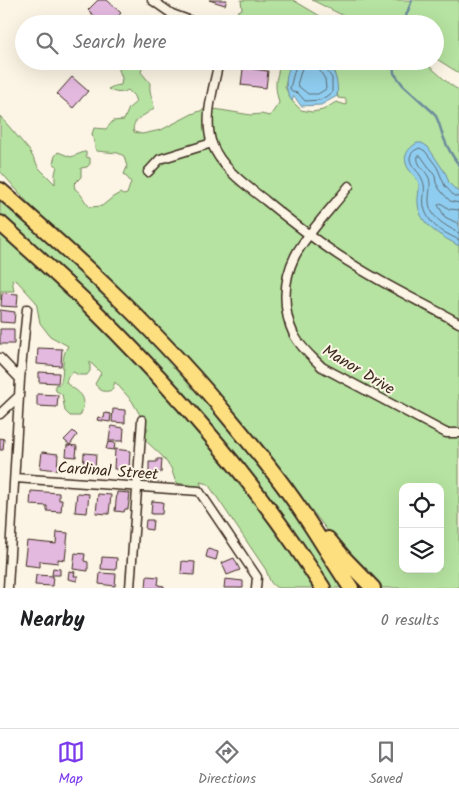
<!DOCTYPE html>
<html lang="en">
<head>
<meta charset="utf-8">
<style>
  :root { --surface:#fff; --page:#f6f6f6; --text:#202124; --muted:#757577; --line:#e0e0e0; --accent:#7c3aed }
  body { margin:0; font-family:Kalam,sans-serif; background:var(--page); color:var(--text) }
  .controls { position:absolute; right:15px; bottom:15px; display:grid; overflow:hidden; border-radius:10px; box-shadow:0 5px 20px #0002 }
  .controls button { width:45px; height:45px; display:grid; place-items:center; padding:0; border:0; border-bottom:1px solid var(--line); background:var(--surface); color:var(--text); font:25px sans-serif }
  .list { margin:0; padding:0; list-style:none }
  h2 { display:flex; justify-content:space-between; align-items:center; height:65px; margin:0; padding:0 20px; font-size:21px }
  h2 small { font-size:16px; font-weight:400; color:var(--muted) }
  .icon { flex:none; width:28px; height:28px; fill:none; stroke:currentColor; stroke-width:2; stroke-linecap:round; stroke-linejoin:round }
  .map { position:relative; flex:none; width:459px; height:588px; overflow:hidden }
  .search { position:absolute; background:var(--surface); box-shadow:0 5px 20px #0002; left:15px; right:15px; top:15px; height:55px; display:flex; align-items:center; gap:12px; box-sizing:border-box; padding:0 18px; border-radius:28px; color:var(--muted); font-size:19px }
  .sheet { height:140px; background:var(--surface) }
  nav { display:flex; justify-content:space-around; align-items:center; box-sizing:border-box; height:70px; border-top:1px solid var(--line); background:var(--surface); font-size:14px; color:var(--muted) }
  nav a { display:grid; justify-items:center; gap:2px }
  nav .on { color:var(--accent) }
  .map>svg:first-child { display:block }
</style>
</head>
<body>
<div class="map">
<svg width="459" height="588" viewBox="0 0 459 588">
  <rect width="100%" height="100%" fill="#fcf5e5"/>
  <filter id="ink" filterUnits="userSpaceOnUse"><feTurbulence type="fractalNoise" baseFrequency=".02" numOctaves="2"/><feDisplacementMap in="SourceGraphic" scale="10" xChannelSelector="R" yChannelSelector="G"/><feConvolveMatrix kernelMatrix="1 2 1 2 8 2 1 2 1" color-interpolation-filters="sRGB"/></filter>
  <g filter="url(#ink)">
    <!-- green -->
    <path fill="#b6e3a1" stroke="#788660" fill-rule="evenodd" d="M241 0H293L320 16 340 24H244L237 18V12L242 9Z
      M312 0H459V73L435 58V24H383L368 20 362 23 344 16Z
      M102 61H146L143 64 141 72 150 83C149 95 153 97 154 108 146 116 130 119 134 132L142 134 161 130 192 114 208 108 251 115 261 114 270 116 279 103C278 98 276 92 276 86 275 76 282 71 276 61H294L289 69 285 87 292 101 301 110 312 112 323 110 336 102 346 105V99L338 98 334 70 326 61H337L342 68 346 67 348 61C361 61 413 59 422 62 436 69 446 84 459 90V588H378L332 536 217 391 166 337 119 289 30 205 0 171V116L29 150 39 168 55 184V174L57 166 53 163 55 156 58 152 71 157 84 152H86V157L90 158V164L87 167 81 168V177L74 184 75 189C82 193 84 202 90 207L102 206 113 197 120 193 123 195 127 194 131 182 124 174 127 167 124 156 118 153 96 151 92 134 94 128 106 129 113 121 124 120 129 108 136 102 134 96 128 90C121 94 115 93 108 89L114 86 121 85 122 78 118 67ZM403 487H440V569H403Z
      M0 198C40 235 80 271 119 309 204 392 280 488 344 588H329L289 527 47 257 0 215Z
      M0 230 93 315 193 423 275 526 317 588H278C270 585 269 578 266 570L208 484 200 482 202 487 176 483 171 468 162 456 146 441 145 434 148 429 132 401 115 382 112 390C104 393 100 391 95 384L101 373 90 362V371L87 375H79L73 372 68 376 66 383C81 394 89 396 80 416H70L65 411 62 394 56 391 55 385 60 384C65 373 60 357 68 346L50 336 40 323 36 302 17 281 12 279 14 291H1L0 300Z"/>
    <!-- water -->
    <path fill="#8fcdf0" stroke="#6d8c9c" d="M294 61H326C335 72 339 81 337 96L321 105 301 106 294 96 292 101C284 90 284 72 294 61Z
      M417 143H422L428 147 446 174 449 183 459 193V246C442 236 419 226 418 203 417 196 421 188 418 181 415 176 411 173 408 168 402 157 407 149 417 143Z"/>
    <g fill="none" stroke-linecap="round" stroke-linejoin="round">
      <!-- shore -->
      <path stroke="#5d6b72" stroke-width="1" d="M297 61 290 88 292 92 298 93 305 101 320 100 332 93V78L323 65V61
        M304 61 297 85 308 94H318L326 89 325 79 318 68 316 61
        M459 197 454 196 445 186 437 167 425 151 420 148C414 150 410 153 410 159 411 167 419 171 422 179 429 192 417 201 430 220 437 230 448 234 459 240
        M459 203 450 201 440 190 436 183 435 176 421 156H418C416 164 424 169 428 176 432 183 429 192 429 199 428 217 446 226 459 233
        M459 210 449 209 441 203 438 205 445 217 459 224"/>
      <!-- stream -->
      <path stroke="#6d8c9c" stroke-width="2.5" d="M403 24 412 0
        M393 61 394 73 403 85 434 113C439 120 440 128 443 136 447 147 452 156 459 165"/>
    </g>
    <!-- building -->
    <path fill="#e4b9df" stroke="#3b2a1e" d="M98 0H107L121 13 111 24H103L88 10Z
      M209 0H227L225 5Z
      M244 61H254L253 69 268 71 266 88 241 85Z
      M72 77 88 91 73 108 57 94Z
      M2 293 18 294 17 307 1 306Z
      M0 310 15 312 14 323 0 322Z
      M0 329H14V344H0Z
      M38 348 62 349 61 366 37 364Z
      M39 372 59 373 58 383 39 382Z
      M37 394 58 395 57 407 37 406Z
      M113 409 125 410V423L112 422Z
      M105 413 111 414 110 422 97 420 98 417 104 418Z
      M111 426 124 428 123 441H109Z
      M73 431 77 435 70 445 64 440Z
      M0 438 4 439 3 450H0Z
      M108 442 115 443 114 450 106 449Z
      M67 445 77 446 76 457 66 456Z
      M115 449 130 451 129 470 114 469Z
      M42 452 58 454 57 470 40 468Z
      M84 453 96 454 95 472 83 471Z
      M157 459H162L161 473H149V462H157Z
      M31 491 59 493V500H62L61 512 47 511V506L30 505Z
      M117 492 130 493 128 509H125L124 512 115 511Z
      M77 493 89 494 87 513 75 512Z
      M98 494 111 495 109 514 96 513Z
      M152 501 163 502 162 514H151Z
      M146 520H153L152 530 145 529Z
      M57 532 68 533 65 560 58 559V563L40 561V567L24 565 27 541 56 544Z
      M208 549 218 552 216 560 206 557Z
      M75 553 85 554 84 561 88 562V571L73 569Z
      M102 557 117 558 116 570 101 569Z
      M234 558 240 570 227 575 222 563Z
      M182 561 195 562 194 575 181 574Z
      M53 568 60 569V575H52Z
      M69 571 75 572 74 576H78L77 581 68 579Z
      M100 573 116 574 115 586 99 584Z
      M36 575 53 576 52 586 35 585Z
      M147 576 159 577 158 585 164 586V588H146Z
      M225 579 243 581V588H224Z"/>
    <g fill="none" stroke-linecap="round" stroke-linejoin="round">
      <defs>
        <path id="minor" d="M152 0 172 14 199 24
          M219 61C214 87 203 118 212 144 222 169 246 185 266 201 293 223 320 244 349 262 384 285 423 303 459 323
          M148 172 160 159 212 143
          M349 186C333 207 307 233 295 256 283 280 282 310 294 335 301 348 312 357 322 367L446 433H459
          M0 358 20 379
          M0 414 19 396
          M15 478 199 491 257 577 256 588
          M8 588 20 379 27 309
          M130 588 142 420"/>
        <path id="motorway" d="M0 190C81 261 162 335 230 419 255 449 280 479 302 512 319 537 334 563 351 588
          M0 223C31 251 62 279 92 308 178 393 259 486 323 588
          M328 539 344 558 373 588"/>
      </defs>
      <!-- minor casing -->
      <use href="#minor" stroke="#3b2a1e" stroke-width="11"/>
      <!-- motorway casing -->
      <use href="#motorway" stroke="#3b2a1e" stroke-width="18"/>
      <!-- minor -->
      <use href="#minor" stroke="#fcf5e5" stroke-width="8"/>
      <!-- motorway -->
      <use href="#motorway" stroke="#fedf80" stroke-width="14"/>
    </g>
  </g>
  <g text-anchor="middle" stroke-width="4" stroke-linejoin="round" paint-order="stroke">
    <!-- street labels -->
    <g font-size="16" fill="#3b2a1e" stroke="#fcf5e5">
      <text transform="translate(359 369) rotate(31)" y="6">Manor Drive</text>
      <text transform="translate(108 470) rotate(4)" y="6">Cardinal Street</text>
    </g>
  </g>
</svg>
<div class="controls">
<button><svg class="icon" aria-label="locate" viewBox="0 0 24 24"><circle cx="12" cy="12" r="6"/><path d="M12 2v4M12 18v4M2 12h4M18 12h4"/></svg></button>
<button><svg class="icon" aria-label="layers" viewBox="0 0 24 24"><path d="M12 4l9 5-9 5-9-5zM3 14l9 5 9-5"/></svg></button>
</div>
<div class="search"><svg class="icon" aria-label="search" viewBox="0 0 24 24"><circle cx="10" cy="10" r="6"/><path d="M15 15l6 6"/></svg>Search here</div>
</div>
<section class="sheet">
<h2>Nearby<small>0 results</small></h2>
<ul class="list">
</ul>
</section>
<nav>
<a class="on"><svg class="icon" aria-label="map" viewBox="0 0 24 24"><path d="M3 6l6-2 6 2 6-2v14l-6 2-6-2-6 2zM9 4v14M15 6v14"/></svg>Map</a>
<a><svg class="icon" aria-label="directions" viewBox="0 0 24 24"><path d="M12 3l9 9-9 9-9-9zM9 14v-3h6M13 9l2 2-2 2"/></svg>Directions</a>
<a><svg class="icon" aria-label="saved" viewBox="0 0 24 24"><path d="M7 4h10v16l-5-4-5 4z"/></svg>Saved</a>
</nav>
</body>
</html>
